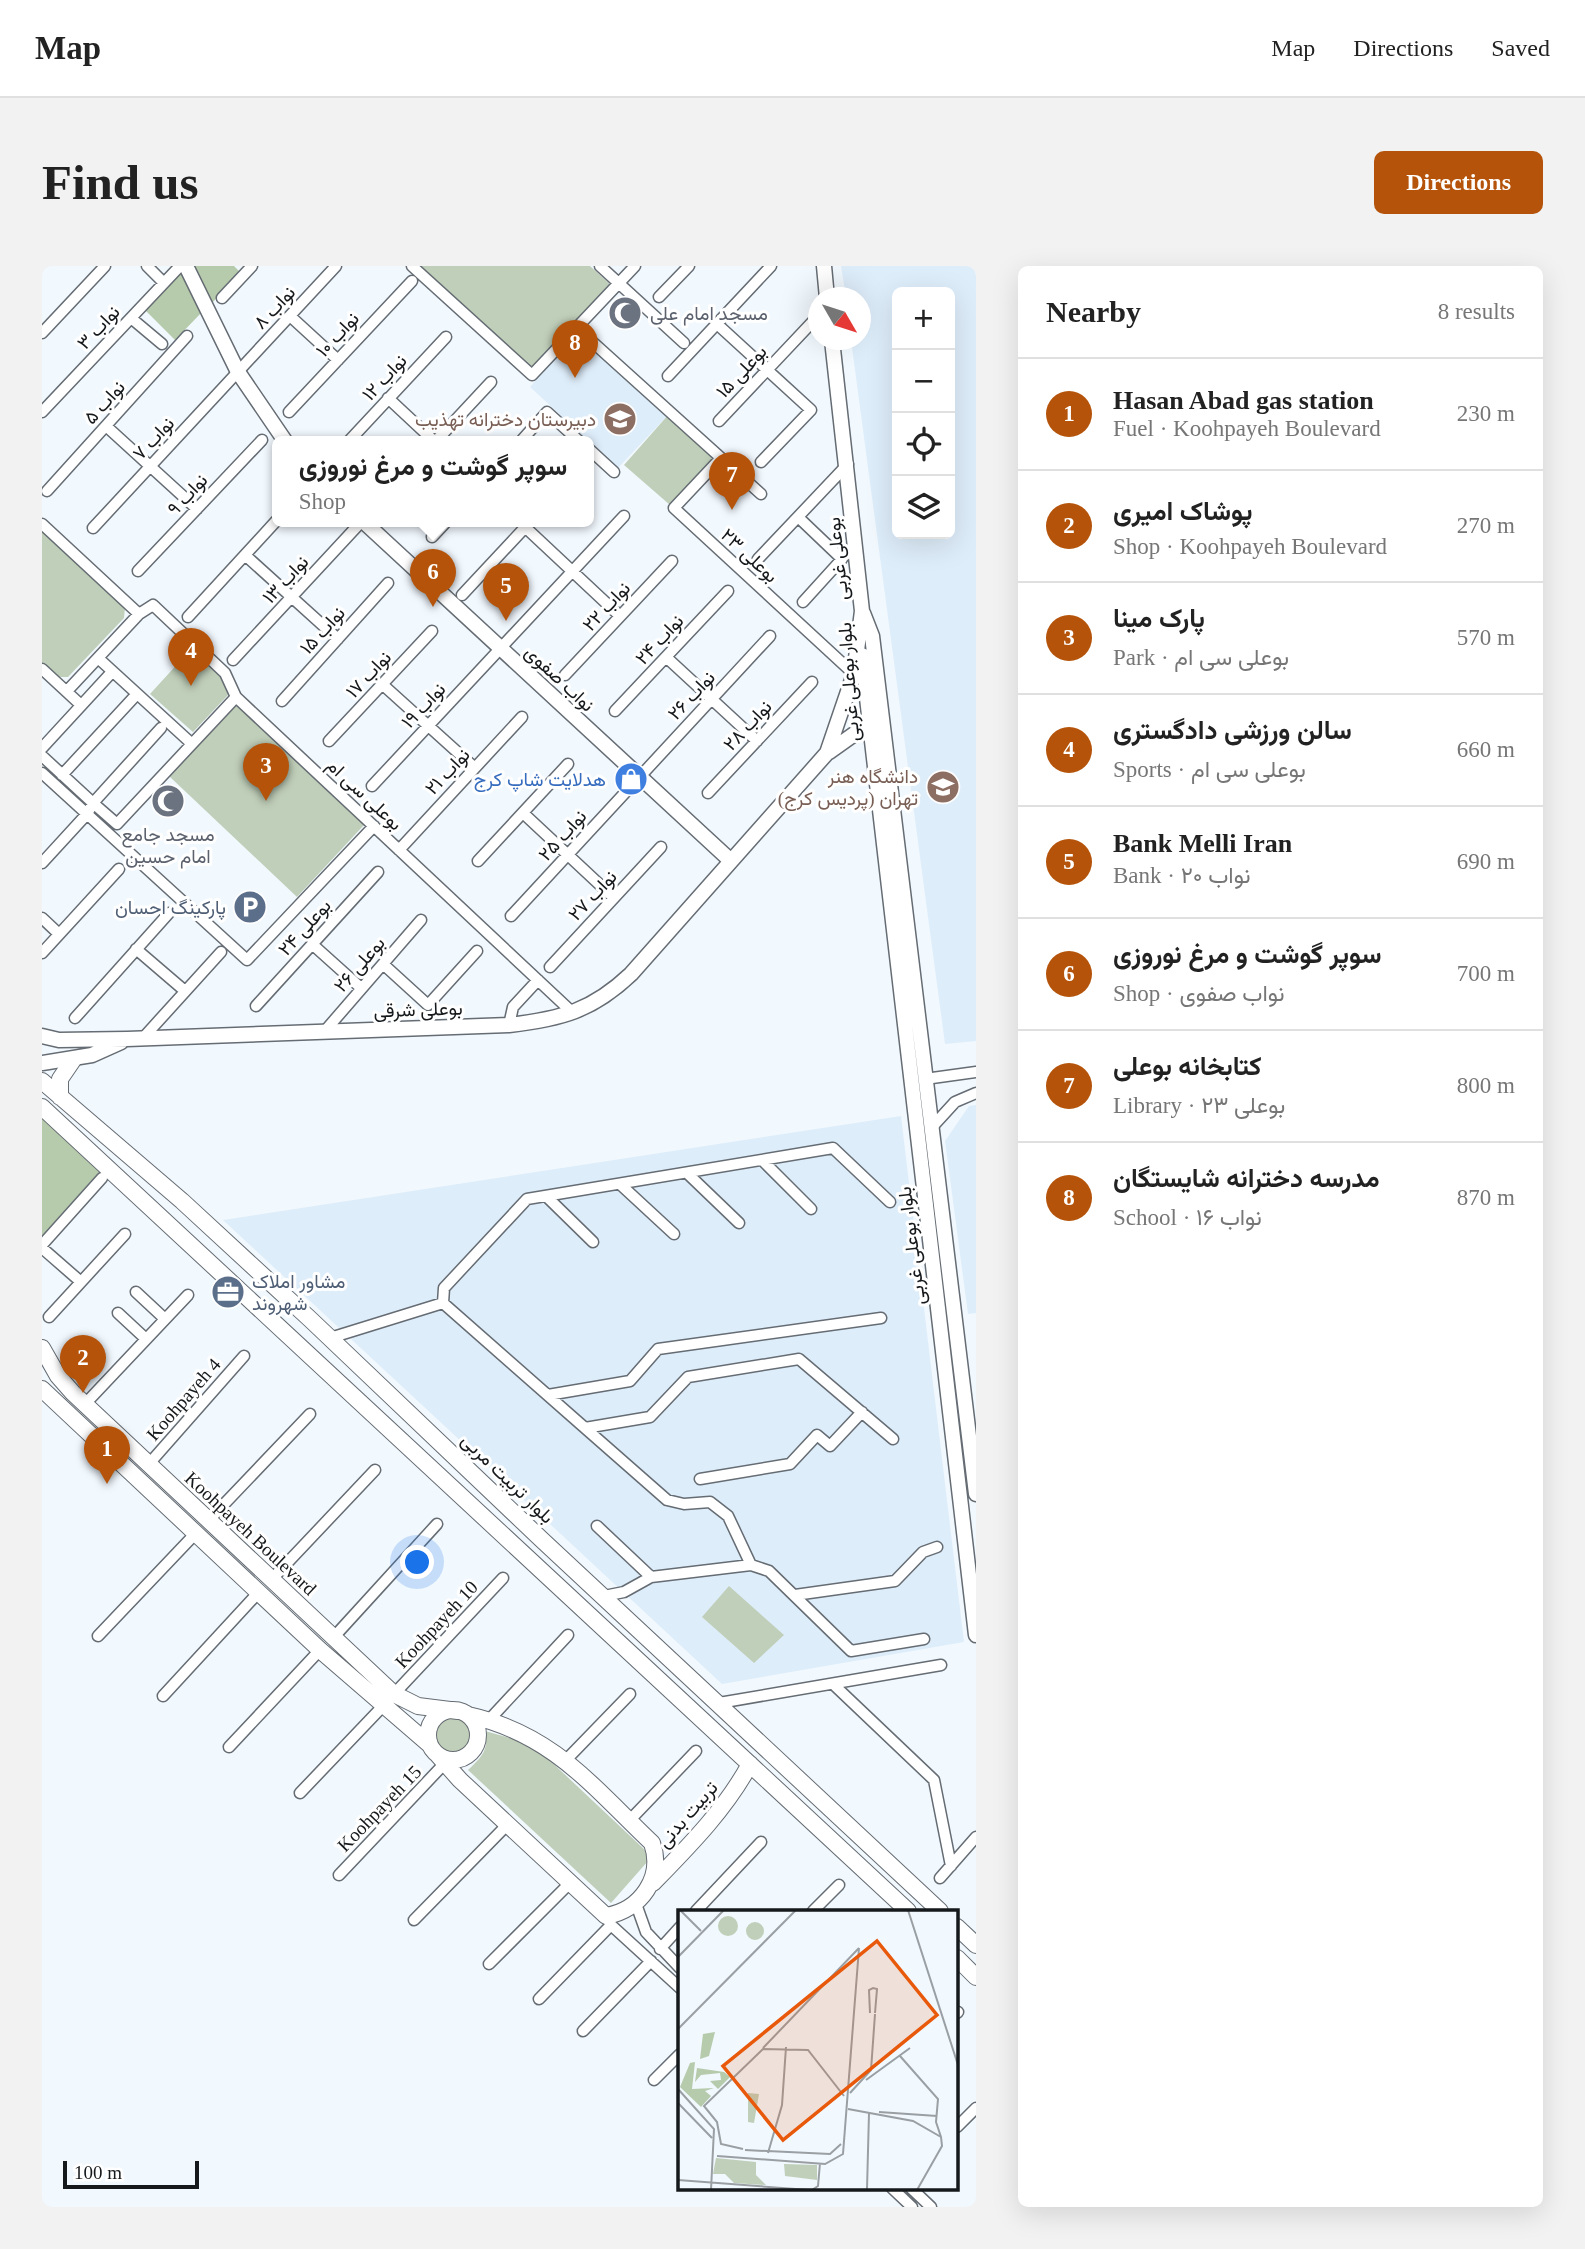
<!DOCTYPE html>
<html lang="en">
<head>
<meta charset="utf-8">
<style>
  :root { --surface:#fff; --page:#f2f2f2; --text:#222; --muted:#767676; --line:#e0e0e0; --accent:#b45309 }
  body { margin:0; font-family:"Times New Roman",Vazirmatn,serif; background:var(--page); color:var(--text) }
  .controls { position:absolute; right:21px; top:21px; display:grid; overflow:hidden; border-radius:10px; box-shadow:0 7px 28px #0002 }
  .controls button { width:63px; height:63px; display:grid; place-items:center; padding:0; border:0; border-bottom:2px solid var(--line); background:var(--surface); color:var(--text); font:35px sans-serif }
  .compass { position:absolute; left:766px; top:21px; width:63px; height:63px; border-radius:50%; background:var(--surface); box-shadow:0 7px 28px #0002; rotate:129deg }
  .scale { position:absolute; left:21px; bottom:18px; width:136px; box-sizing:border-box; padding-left:7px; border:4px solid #16191b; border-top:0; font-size:19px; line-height:24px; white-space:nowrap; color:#16191b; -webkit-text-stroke:5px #fff; paint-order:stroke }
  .you { position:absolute; left:376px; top:1297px; width:24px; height:24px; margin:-18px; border:5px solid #fff; border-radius:50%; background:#1a73e8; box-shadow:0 0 0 10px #1a73e833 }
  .badge { display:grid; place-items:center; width:46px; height:46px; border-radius:50%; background:var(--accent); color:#fff; font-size:23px; font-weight:700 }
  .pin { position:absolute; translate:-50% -58px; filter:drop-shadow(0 2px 4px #0008) }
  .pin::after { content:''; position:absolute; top:37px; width:24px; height:21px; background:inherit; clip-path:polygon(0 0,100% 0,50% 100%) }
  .popup { position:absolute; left:230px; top:170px; width:322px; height:91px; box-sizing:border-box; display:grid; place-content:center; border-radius:10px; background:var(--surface); filter:drop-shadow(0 2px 5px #0005); font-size:23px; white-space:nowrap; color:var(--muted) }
  .popup b { font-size:26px; color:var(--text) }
  .popup::after { content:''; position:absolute; left:50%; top:100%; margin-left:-14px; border:14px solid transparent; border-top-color:var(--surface) }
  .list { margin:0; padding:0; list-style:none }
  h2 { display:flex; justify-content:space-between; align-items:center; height:91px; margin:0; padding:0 28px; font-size:30px }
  h2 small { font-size:23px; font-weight:400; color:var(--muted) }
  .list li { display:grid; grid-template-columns:46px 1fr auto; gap:21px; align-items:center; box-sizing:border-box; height:112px; padding:0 28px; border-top:2px solid var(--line) }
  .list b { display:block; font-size:26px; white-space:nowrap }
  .list p { margin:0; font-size:23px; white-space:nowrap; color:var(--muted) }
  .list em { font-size:23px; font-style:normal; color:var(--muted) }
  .icon { flex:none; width:38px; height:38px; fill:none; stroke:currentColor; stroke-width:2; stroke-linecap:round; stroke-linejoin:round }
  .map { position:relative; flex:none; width:934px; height:1941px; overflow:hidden; border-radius:10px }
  header { display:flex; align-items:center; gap:42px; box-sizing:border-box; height:98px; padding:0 35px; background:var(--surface); border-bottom:2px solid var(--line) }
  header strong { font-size:33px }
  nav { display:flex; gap:38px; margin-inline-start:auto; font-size:24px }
  .intro { display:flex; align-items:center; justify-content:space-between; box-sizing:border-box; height:168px; padding:0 42px }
  h1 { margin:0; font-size:49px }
  .button { padding:18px 32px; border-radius:10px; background:var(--accent); color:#fff; font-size:24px; font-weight:700 }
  main { display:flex; gap:42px; padding:0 42px }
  aside { flex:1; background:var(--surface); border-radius:10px; box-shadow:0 7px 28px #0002 }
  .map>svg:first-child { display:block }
</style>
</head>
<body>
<header>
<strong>Map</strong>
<nav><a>Map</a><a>Directions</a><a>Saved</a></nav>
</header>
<div class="intro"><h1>Find us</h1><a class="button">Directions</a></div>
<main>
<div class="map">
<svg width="934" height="1941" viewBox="0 0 934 1941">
  <rect width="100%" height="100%" fill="#f1f8fe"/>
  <!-- built -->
  <path fill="#deedfa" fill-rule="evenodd" d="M799 0H934V775L903 778 809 74H818V32L804 31ZM908 26V268H855V26Z
    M537 66 627 148 576 202 488 121Z
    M934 839V1047L926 1048 903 875 927 840Z
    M859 850 922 1376 680 1418 181 954Z"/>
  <!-- green -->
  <path fill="#c0cfb9" d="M379 0H548L569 19 490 103Z
    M627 148 673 191 628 239 582 199Z
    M0 265 83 342 82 352 26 411H15L0 398Z
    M150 382 181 412 186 429 151 466 108 428Z
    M194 439 322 559 255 631 127 510Z
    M687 1320 742 1369 712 1397 660 1351Z
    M393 1470a19 19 0 1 1 38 0a19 19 0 1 1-38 0Z
    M443 1465 472 1473 500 1487 603 1584 606 1595 569 1637 426 1504C440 1491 447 1484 443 1465Z"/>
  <!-- forest -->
  <path fill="#b6caac" d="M149 0H192L199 7 168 39Z
    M140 3 161 45 133 74 103 44Z
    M0 852 60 903 0 970Z"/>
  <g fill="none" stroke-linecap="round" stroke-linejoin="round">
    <defs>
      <path id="minor" d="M105 0 122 17
        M370 0 490 109 593 0
        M558 0 642 77
        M617 31 647 0
        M180 32 210 0
        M248 50 296 94
        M89 52 120 78
        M675 58 769 144 719 196
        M535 62 719 228
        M0 67 63 0
        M626 110 729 0
        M346 132 392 175
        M0 146 138 0
        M247 146 370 15
        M677 155 776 50
        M64 160 155 243
        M307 175 404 71
        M394 175 449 116
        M479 175 505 146 537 175
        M547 183 572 206
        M679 192 632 242 812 408
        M5 225 145 70
        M756 251 800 293 761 336
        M0 258 97 348
        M483 261 578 350
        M51 262 294 0
        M390 271 405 255
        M203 289 296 373
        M716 293 806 198
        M96 305 220 174
        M420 329 489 255
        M146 351 235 254
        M624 391 715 475
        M56 392 149 477
        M191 394 320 255
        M0 403 39 439
        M523 409 630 295
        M340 418 433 502
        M25 425 97 348 111 339 183 407 194 431 531 747
        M240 435 346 317
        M573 445 686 325
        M119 462 51 537 75 558 194 431
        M287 475 390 365
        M0 482 70 406
        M0 490 51 537 45 548 0 597
        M0 507 205 694 332 560
        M20 509 95 428
        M330 520 582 250
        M666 527 770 416
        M481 547 572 632
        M357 584 480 451
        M436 595 526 498
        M469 650 728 370
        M0 652 17 668
        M270 678 319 722
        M94 683 143 725
        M0 687 77 603
        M341 698 386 739 435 685
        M508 701 619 581
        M214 740 336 606
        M33 752 127 647
        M467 759 471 741 496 714
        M282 766 379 654
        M101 772 179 686
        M883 813 934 806
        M891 860 913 836 934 827
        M722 896 769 943
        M646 908 697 957
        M579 919 632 968
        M504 930 551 976
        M0 979 60 912
        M0 982 39 1016
        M94 1026 123 1053
        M401 1037 402 1022 485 933 791 882 848 936
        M76 1047 104 1073
        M7 1051 83 968
        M288 1072 401 1037 543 1162 608 1151 646 1111 757 1093 851 1173
        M506 1129 588 1115 616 1083 839 1052
        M43 1138 146 1029
        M543 1162 625 1234 642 1238 668 1236 686 1250 709 1299
        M106 1199 202 1090
        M658 1213 748 1198 775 1169 788 1180 820 1146
        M166 1255 268 1148
        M555 1260 609 1311
        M229 1314 333 1204
        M753 1329 853 1315 881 1286 895 1281
        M562 1330 582 1326 609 1311 709 1299 727 1305 809 1385 882 1373
        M56 1370 153 1268
        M291 1372 395 1258
        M791 1418 892 1514 909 1600
        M352 1428 461 1312
        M121 1430 217 1326
        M677 1437 899 1399
        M447 1454 526 1369
        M187 1481 278 1384
        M524 1494 588 1428
        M258 1527 341 1440
        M587 1555 654 1485
        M297 1609 402 1498
        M898 1612 934 1571
        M594 1638 604 1666 638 1702
        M654 1645 719 1576
        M771 1645 797 1619
        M564 1650 569 1659 638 1722
        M372 1654 465 1559
        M618 1683 638 1661
        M447 1698 527 1618
        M497 1733 569 1659
        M915 1747 916 1746
        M541 1765 609 1695
        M612 1814 638 1788
        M915 1861 934 1842
        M850 1922 870 1941
        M869 1922 889 1941"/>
      <path id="tertiary" d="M144 0 196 106 243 175
        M782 0 785 32
        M321 255 689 595
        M821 347 830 370 934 1228
        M820 389 934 1369
        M787 486 832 454
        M0 770 17 774 85 773 467 759C519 753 550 745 589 708L785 487 812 408 820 345 790 74
        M0 797 50 789 79 776"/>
      <path id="secondary" d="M0 815 140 935 269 1054 499 1273 898 1645
        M18 831V813L31 794
        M0 841 866 1645
        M0 1082 16 1110 31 1127 352 1428 376 1440 416 1445
        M0 1123 278 1384 388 1479
        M386 1469a25 25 0 1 1 50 0a25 25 0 1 1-50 0Z
        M395 1488 418 1514 564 1650C599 1644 622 1611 610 1577 550 1520 511 1468 426 1449
        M611 1617C647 1580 683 1544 708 1498
        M915 1661 934 1679
        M915 1692 934 1711"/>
    </defs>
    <!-- minor casing -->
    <use href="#minor" stroke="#656c73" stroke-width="13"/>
    <!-- tertiary casing -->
    <use href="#tertiary" stroke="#656c73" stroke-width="17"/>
    <!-- secondary casing -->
    <use href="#secondary" stroke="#656c73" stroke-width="18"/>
    <!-- minor -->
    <use href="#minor" stroke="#fff" stroke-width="10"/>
    <!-- tertiary -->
    <use href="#tertiary" stroke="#fff" stroke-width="14"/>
    <!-- secondary -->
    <use href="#secondary" stroke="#fff" stroke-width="16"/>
  </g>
  <!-- icons -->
  <defs>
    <symbol id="mosque-disc" viewBox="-11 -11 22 22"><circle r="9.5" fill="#6b7280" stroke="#fff"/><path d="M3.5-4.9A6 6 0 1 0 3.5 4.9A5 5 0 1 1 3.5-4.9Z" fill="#fff"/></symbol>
    <symbol id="school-disc" viewBox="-11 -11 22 22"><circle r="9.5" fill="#8d6e63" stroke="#fff"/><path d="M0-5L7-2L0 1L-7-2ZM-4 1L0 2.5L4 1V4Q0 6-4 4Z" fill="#fff"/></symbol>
    <symbol id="shop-disc" viewBox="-11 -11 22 22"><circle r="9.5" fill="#3f7fe0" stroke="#fff"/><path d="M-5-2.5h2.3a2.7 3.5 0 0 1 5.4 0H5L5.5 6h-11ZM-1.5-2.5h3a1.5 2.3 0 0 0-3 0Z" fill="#fff"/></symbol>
    <symbol id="university-disc" viewBox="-11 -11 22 22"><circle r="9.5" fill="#8d6e63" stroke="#fff"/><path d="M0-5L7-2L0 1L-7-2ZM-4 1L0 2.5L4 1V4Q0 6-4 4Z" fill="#fff"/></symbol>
    <symbol id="parking-disc" viewBox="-11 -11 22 22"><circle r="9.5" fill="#5c6f8a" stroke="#fff"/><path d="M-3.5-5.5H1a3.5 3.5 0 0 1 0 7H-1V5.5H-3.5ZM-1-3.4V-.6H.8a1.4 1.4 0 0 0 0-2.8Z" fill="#fff"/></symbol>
    <symbol id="office-disc" viewBox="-11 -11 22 22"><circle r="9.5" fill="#5c6f8a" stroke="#fff"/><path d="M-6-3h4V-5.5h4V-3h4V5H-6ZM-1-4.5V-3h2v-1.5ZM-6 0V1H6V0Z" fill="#fff"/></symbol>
  </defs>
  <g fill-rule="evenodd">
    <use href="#mosque-disc" x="564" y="28" width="38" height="38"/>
    <use href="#school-disc" x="559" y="134" width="38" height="38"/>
    <use href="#shop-disc" x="570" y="494" width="38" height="38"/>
    <use href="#university-disc" x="882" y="502" width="38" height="38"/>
    <use href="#mosque-disc" x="107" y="516" width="38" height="38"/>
    <use href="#parking-disc" x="189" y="622" width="38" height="38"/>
    <use href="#office-disc" x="167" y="1007" width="38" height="38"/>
  </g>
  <g text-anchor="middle" stroke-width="6" stroke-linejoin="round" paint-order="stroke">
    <!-- street labels -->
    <g font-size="19" fill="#16191b" stroke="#fff">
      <text transform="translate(232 41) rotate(-47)" y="7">نواب ۸</text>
      <text transform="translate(56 61) rotate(-47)" y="7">نواب ۳</text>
      <text transform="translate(295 68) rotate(-47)" y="7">نواب ۱۰</text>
      <text transform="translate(699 105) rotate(-47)" y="7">بوعلی ۱۵</text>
      <text transform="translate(342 111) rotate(-47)" y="7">نواب ۱۲</text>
      <text transform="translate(62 136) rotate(-48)" y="7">نواب ۵</text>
      <text transform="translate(111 172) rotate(-47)" y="7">نواب ۷</text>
      <text transform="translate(145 228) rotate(-47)" y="7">نواب ۹</text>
      <text transform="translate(708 289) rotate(43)" y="7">بوعلی ۲۳</text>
      <text transform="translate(795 293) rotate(-96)" y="7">بوعلی غربی</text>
      <text transform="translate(243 313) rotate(-47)" y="7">نواب ۱۳</text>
      <text transform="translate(564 340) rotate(-47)" y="7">نواب ۲۲</text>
      <text transform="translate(280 364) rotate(-48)" y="7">نواب ۱۵</text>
      <text transform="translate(617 373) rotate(-47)" y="7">نواب ۲۴</text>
      <text transform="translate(326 408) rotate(-47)" y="7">نواب ۱۷</text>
      <text transform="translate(518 412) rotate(43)" y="7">نواب صفوی</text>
      <text transform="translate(806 416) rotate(-94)" y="7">بلوار بوعلی غربی</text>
      <text transform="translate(649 429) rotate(-47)" y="7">نواب ۲۶</text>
      <text transform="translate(381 439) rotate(-47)" y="7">نواب ۱۹</text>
      <text transform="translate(705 459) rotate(-47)" y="7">نواب ۲۸</text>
      <text transform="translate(405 505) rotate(-47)" y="7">نواب ۲۱</text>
      <text transform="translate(323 528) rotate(43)" y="7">بوعلی سی ام</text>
      <text transform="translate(520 569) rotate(-48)" y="7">نواب ۲۵</text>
      <text transform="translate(550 629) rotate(-47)" y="7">نواب ۲۷</text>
      <text transform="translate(262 661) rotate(-48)" y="7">بوعلی ۲۴</text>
      <text transform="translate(317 698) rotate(-49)" y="7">بوعلی ۲۶</text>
      <text transform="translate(376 743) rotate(-2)" y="7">بوعلی شرقی</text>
      <text transform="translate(869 980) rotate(-97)" y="7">بلوار بوعلی غربی</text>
      <text transform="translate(141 1133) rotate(-49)" y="7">Koohpayeh 4</text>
      <text transform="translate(466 1212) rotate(44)" y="7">بلوار تربیت مربی</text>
      <text transform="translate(209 1267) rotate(43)" y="7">Koohpayeh Boulevard</text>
      <text transform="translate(394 1358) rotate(-47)" y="7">Koohpayeh 10</text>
      <text transform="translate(337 1542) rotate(-46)" y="7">Koohpayeh 15</text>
      <text transform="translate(645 1548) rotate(-49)" y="7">تربیت بدنی</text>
    </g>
    <!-- worship labels -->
    <g font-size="19" fill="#5b616d" stroke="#fff" text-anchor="start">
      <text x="608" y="54">مسجد امام علی</text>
      <text x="126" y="575" text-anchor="middle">مسجد جامع<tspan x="126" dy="22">امام حسین</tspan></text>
    </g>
    <!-- education labels -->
    <g font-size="19" fill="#785e54" stroke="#fff" text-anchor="end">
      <text x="554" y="160">دبیرستان دخترانه تهذیب</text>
      <text x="876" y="517">دانشگاه هنر<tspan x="876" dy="22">تهران (پردیس کرج)</tspan></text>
    </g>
    <!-- shop labels -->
    <g font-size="19" fill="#366cbe" stroke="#fff" text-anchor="end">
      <text x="564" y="520">هدلایت شاپ کرج</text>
    </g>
    <!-- service labels -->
    <g font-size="19" fill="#4e5e75" stroke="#fff" text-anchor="end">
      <text x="184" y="648">پارکینگ احسان</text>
      <text x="210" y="1022" text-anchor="start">مشاور املاک<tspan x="210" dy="22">شهروند</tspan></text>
    </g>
  </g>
  <!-- overview -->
  <g transform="translate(636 1644)">
    <rect width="280" height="280" fill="#f1f8fe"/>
    <path d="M40 16a10 10 0 1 1 20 0a10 10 0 1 1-20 0ZM68 21a9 9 0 1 1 18 0a9 9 0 1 1-18 0ZM70 183 81 184 76 213 70 212ZM38 248 78 252V265L88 275 56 273 47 264H35ZM106 254 139 255V270L107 266Z" fill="#c0cfb9"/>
    <path d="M37 122 31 146 22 149 25 124ZM17 152 14 179 36 178 27 181 33 186 23 197 2 177 12 153ZM19 158 46 162 52 167 40 179 32 171 43 170 42 163 23 165 17 172Z" fill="#b6caac"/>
    <path fill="none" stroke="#999fa3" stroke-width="2" d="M2 0 23 21M230 0 280 155M0 47 46 0M192 103 191 80 195 78 199 79 197 103M0 119 118 0M85 138 181 38M222 146 260 189 258 212 263 227M188 170 232 138M0 179 36 219 33 280M172 183 193 160 197 104M0 193 34 228M170 199 235 211 263 227 264 236 239 280M201 202 259 206M65 239 43 234 39 212 26 196 85 139 130 140 166 186M67 240 152 244 163 234M90 243 104 195 108 137M39 246 147 254 165 244 181 38M0 270 131 280M189 279 191 203M134 280 140 276 142 253"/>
    <path fill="#e8590c" fill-opacity="0.15" stroke="#e8590c" stroke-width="3.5" d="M199 31 259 105 105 230 45 156Z"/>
    <rect width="280" height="280" fill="none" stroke="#16191b" stroke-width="3.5"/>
  </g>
</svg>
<div class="controls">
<button>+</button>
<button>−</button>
<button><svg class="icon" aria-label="locate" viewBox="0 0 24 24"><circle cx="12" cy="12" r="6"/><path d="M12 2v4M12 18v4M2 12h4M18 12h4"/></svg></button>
<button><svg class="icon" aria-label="layers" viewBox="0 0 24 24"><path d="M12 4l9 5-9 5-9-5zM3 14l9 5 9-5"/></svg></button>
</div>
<svg class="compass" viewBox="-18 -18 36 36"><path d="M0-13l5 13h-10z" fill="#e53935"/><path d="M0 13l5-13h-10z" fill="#767676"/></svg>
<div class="scale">100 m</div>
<div class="you"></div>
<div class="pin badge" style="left:65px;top:1218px">1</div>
<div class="pin badge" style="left:41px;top:1127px">2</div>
<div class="pin badge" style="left:224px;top:535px">3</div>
<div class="pin badge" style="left:149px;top:420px">4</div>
<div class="pin badge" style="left:464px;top:355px">5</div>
<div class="pin badge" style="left:391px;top:341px">6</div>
<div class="popup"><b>سوپر گوشت و مرغ نوروزی</b>Shop</div>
<div class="pin badge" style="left:690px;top:244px">7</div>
<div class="pin badge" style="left:533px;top:112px">8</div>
</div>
<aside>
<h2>Nearby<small>8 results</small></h2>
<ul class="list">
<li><span class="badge">1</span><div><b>Hasan Abad gas station</b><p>Fuel · Koohpayeh Boulevard</p></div><em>230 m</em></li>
<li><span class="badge">2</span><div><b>پوشاک امیری</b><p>Shop · Koohpayeh Boulevard</p></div><em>270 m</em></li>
<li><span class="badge">3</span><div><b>پارک مینا</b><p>Park · بوعلی سی ام</p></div><em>570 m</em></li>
<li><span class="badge">4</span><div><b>سالن ورزشی دادگستری</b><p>Sports · بوعلی سی ام</p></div><em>660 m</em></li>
<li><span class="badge">5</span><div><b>Bank Melli Iran</b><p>Bank · نواب ۲۰</p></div><em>690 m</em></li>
<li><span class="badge">6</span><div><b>سوپر گوشت و مرغ نوروزی</b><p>Shop · نواب صفوی</p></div><em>700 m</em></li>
<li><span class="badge">7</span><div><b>کتابخانه بوعلی</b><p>Library · بوعلی ۲۳</p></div><em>800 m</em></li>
<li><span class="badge">8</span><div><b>مدرسه دخترانه شایستگان</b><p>School · نواب ۱۶</p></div><em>870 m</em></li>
</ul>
</aside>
</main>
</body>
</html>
